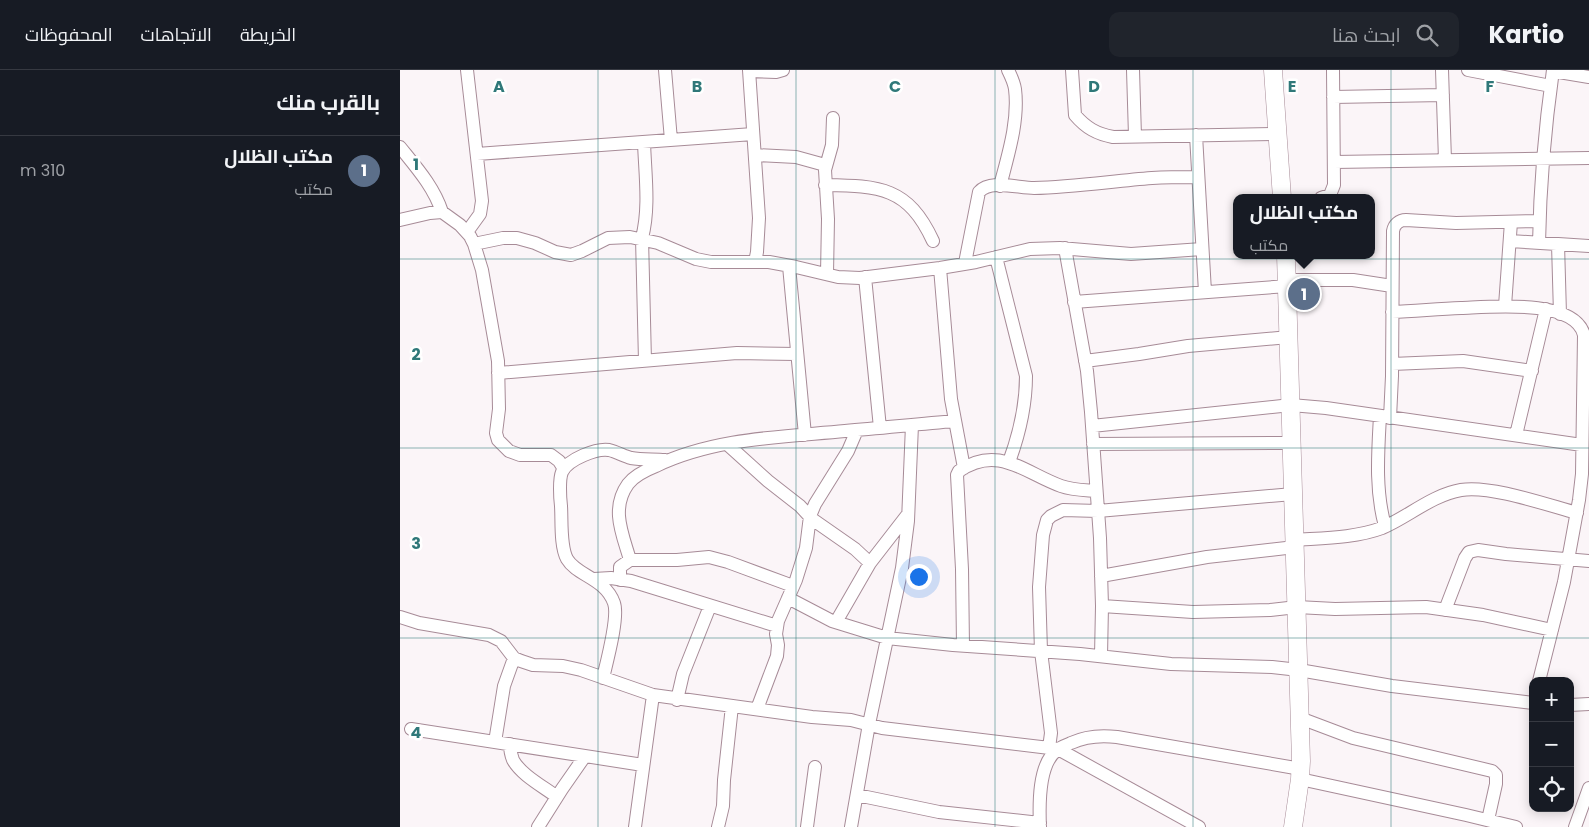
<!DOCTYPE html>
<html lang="ar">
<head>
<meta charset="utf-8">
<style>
  :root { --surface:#171b24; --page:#20242c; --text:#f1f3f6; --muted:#9ea1a6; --line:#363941; --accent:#1a73e8 }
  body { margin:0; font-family:Poppins,Cairo,sans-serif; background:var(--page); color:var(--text); direction:rtl }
  .controls { position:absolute; right:15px; bottom:15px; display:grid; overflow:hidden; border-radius:10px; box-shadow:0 2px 12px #0003 }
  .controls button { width:45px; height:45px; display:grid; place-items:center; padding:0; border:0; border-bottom:1px solid var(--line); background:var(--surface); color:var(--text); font:25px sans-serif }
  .you { position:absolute; left:518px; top:506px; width:18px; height:18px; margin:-12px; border:4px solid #fff; border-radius:50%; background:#1a73e8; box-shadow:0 0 0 8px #1a73e833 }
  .badge { display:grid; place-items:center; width:32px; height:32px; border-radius:50%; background:var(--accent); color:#fff; font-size:16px; font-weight:700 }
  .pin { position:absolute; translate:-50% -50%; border:2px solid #fff; box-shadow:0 1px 5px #0006 }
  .popup { position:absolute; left:833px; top:124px; width:142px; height:65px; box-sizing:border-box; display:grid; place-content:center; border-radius:10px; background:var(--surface); filter:drop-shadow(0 1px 4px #0005); font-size:16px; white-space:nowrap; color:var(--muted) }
  .popup b { font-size:19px; color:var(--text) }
  .popup::after { content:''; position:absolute; left:50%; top:100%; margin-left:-10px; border:10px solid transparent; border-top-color:var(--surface) }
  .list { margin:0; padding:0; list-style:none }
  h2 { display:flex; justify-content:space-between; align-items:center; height:65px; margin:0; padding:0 20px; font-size:21px }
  h2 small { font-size:16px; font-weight:400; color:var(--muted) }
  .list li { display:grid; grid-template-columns:32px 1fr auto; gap:15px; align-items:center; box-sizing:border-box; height:70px; padding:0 20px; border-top:1px solid var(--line) }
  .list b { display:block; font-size:19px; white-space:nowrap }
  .list p { margin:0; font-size:16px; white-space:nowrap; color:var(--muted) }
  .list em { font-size:16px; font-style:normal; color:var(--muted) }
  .icon { flex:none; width:28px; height:28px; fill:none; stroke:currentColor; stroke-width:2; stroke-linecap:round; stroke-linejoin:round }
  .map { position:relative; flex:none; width:1189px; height:757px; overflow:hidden; direction:ltr }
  header { display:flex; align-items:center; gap:30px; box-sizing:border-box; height:70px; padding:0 25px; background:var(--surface); border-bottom:1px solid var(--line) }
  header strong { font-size:24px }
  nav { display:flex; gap:28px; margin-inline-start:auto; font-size:18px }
  .search { width:350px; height:45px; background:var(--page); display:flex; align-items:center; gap:12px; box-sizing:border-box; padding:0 18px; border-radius:10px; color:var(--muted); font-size:19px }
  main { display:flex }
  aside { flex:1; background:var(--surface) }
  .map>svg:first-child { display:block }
</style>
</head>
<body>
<header>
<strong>Kartio</strong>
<div class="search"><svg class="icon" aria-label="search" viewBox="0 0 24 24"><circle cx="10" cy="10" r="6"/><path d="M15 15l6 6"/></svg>ابحث هنا</div>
<nav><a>الخريطة</a><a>الاتجاهات</a><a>المحفوظات</a></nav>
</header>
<main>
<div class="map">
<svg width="1189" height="757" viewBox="0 0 1189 757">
  <rect width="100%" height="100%" fill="#fbf5f8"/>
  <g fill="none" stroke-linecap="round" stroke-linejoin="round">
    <defs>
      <path id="street" d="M265 0 271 70
        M349 0 359 148 357 182 355 192
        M672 0 675 45C686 58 697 64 713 67L878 64
        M733 0 735 66
        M1042 0 1045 90
        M1068 0 1151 16
        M349 1 376 2 383 0
        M1153 1 1189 7
        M933 27 1043 25
        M796 65 805 222
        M244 72C245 104 250 137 242 168L245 291
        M0 77C16 97 34 117 42 142
        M77 84 353 64
        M355 85 396 87 425 95
        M934 92 1189 88
        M425 115C480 116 508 117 533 171
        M600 116C608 85 619 51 615 19 614 12 611 6 608 0
        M921 128 930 125 934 115 933 0
        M0 150 30 143 42 142 60 155 70 166 74 174 82 200 98 291 99 339 96 363 98 370 109 381 120 385H151L159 391 164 399
        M67 162 80 144 82 131 67 0
        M1110 171 1189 176
        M1139 173C1140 115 1145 57 1153 0
        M74 174 103 168H117L135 173 155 182 171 185 182 181 208 168 230 167 258 173 296 189 311 192H369L396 197 438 207 460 208 540 198 576 192 630 179 660 178 731 184 802 179
        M1158 174 1160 244
        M665 178 687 301 691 342 700 468 702 536 701 586
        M596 187 626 306C626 335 619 365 609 392
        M565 193 579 122C590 109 618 118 634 118 673 117 713 111 752 108 768 107 783 107 798 107
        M389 196 405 365
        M540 198 551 329 564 398
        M427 204 428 149 425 100 432 75 433 48
        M465 207 480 358
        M887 210H953L992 216
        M674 232 888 216
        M1105 236 1111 152
        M992 242C1015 241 1038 239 1061 238 1089 237 1175 228 1184 265L1182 404 1179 430 1164 512 1139 611
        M685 291 739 284 788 276 889 267
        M992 294 1063 291 1132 301
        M98 303 337 283 396 284
        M980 346C978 383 975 420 985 456
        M990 348 992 306 993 161C994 155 999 150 1006 150L1056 153 1139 151
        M692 356 891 335 926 338 1182 375
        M1116 365 1146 239
        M327 374 368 411 400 436 412 449 455 479 470 493
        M693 374 892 373
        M895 470C923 468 955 468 982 458 1008 447 1032 425 1061 420 1091 415 1147 435 1177 443
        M230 490C223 465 210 439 228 414 234 406 246 400 256 396 314 368 382 367 445 361 482 358 518 354 555 351
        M701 506 807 487 895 477
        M194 509 211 508 231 511 377 556
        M220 510V497L230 490H277L309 487 328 492 393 516
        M388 528 432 551 487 568 553 575 680 584 771 594 872 597 899 600 992 616 1133 633
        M702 536 793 542 870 540 897 537 935 539 1026 537 1083 545 1152 560
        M1045 540 1065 488 1069 482 1078 480 1106 484 1189 491
        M0 547 19 553 89 565 101 571 114 588 121 591 133 595 163 596 181 600 253 625 412 647 451 650 482 658 658 679 799 757
        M436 552 470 493 508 444
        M563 576 562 499 557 405 559 401C598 374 625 403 661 416 672 420 684 420 696 421
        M203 608C207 591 219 547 214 533 205 508 177 506 167 489 160 476 162 451 161 436 160 428 159 409 162 402 168 389 197 378 209 380 217 382 224 386 231 388 242 390 254 389 265 390
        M277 630 283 604 310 536
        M1170 635 1189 634
        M357 639 377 586 378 575 376 564 378 551 396 510 406 478 410 446 415 434 448 381 457 360
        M900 648 953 668 1092 701 1096 705V714L1088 750
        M11 659 243 695
        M95 672 104 616 114 588
        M110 674C110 680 111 685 113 690 121 705 144 717 157 727
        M649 678 651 663 641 581 639 517 643 465 647 450 651 446 663 440 698 441 893 424
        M900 709 1066 745 1116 757
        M457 725 539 742 640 753
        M138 757 162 719 185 686
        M235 757 253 625
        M318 757 323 736 324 710 332 636
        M407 757 415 697
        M451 757 469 654 502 498 508 451 512 355
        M640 757C639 735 638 694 657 680 661 677 667 675 671 673 686 666 701 665 717 667L901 699
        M1175 757 1189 718"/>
      <path id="secondary" d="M873 0 882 128
        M886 185 901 691 900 709 893 757"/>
    </defs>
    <!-- street casing -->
    <use href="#street" stroke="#a78b97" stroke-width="14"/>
    <!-- secondary casing -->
    <use href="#secondary" stroke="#a78b97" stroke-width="19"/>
    <!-- street -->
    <use href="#street" stroke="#fff" stroke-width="12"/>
    <!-- secondary -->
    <use href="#secondary" stroke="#fff" stroke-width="18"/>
  </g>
  <!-- grid -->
  <path fill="none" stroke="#2f7879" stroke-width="1" stroke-opacity="0.55" d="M198 0V757M396 0V757M595 0V757M793 0V757M991 0V757M0 189H1189M0 378H1189M0 568H1189"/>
  <g font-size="16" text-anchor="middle" font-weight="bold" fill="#2f7879" stroke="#fff" stroke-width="5" stroke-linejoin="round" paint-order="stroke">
    <text x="99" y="22">A</text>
    <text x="297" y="22">B</text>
    <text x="495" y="22">C</text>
    <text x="694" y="22">D</text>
    <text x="892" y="22">E</text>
    <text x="1090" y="22">F</text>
    <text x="16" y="100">1</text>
    <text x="16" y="290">2</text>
    <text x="16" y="479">3</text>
    <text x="16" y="668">4</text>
  </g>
</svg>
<div class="controls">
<button>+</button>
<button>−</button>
<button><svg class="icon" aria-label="locate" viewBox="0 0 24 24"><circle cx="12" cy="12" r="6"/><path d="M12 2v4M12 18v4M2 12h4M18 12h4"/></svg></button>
</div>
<div class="you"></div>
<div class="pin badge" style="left:904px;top:224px;background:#5c6f8a">1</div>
<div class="popup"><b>مكتب الظلال</b>مكتب</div>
</div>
<aside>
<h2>بالقرب منك<small></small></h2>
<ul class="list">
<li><span class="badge" style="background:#5c6f8a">1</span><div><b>مكتب الظلال</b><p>مكتب</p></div><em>310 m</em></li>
</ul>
</aside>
</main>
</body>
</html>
